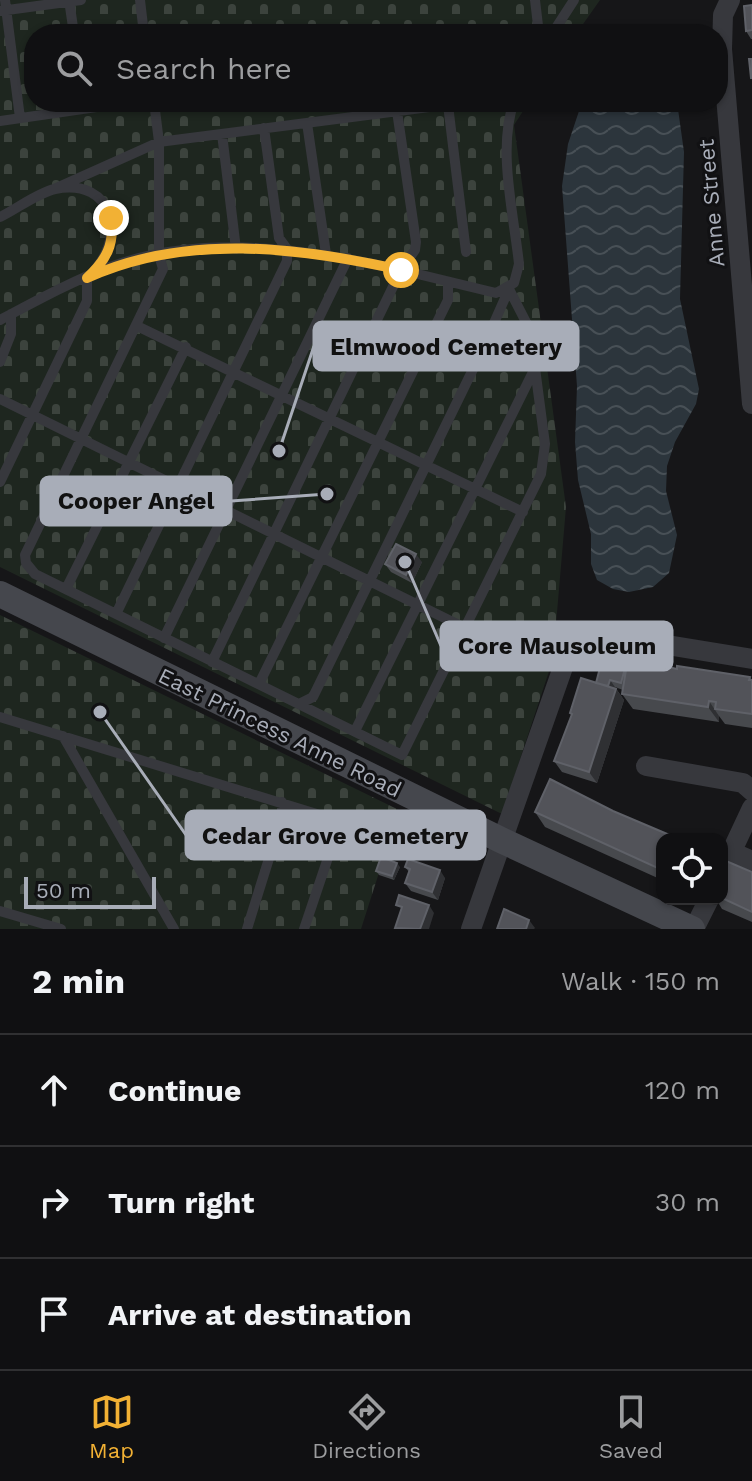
<!DOCTYPE html>
<html lang="en">
<head>
<meta charset="utf-8">
<style>
  :root { --surface:#101012; --page:#19191b; --text:#f1f3f6; --muted:#9c9d9f; --line:#303032; --accent:#f2b134 }
  body { margin:0; font-family:"Work Sans",sans-serif; background:var(--page); color:var(--text) }
  .controls { position:absolute; right:24px; bottom:24px; display:grid; overflow:hidden; border-radius:16px; box-shadow:0 2px 6px #0004 }
  .controls button { width:72px; height:72px; display:grid; place-items:center; padding:0; border:0; border-bottom:2px solid var(--line); background:var(--surface); color:var(--text); font:40px sans-serif }
  .scale { position:absolute; left:24px; bottom:20px; width:132px; box-sizing:border-box; padding-left:8px; border:4px solid #a8adb8; border-top:0; font-size:22px; line-height:28px; white-space:nowrap; color:#a8adb8; -webkit-text-stroke:6px #111113; paint-order:stroke }
  .stop { position:absolute; width:24px; height:24px; margin:-18px; border:6px solid #f2b134; border-radius:50%; background:#fff }
  .stop.end { background:#f2b134; border-color:#fff; box-shadow:0 2px 8px #0008 }
  .list { margin:0; padding:0; list-style:none }
  h2 { display:flex; justify-content:space-between; align-items:center; height:104px; margin:0; padding:0 32px; font-size:34px }
  h2 small { font-size:26px; font-weight:400; color:var(--muted) }
  .list li { display:grid; grid-template-columns:52px 1fr auto; gap:24px; align-items:center; box-sizing:border-box; height:112px; padding:0 32px; border-top:2px solid var(--line) }
  .list b { display:block; font-size:30px; white-space:nowrap }
  .list em { font-size:26px; font-style:normal; color:var(--muted) }
  .icon { flex:none; width:44px; height:44px; fill:none; stroke:currentColor; stroke-width:2; stroke-linecap:round; stroke-linejoin:round }
  .map { position:relative; flex:none; width:752px; height:929px; overflow:hidden }
  .search { position:absolute; background:var(--surface); box-shadow:0 2px 6px #0004; left:24px; right:24px; top:24px; height:88px; display:flex; align-items:center; gap:20px; box-sizing:border-box; padding:0 28px; border-radius:32px; color:var(--muted); font-size:30px }
  .sheet { height:440px; background:var(--surface) }
  nav { display:flex; justify-content:space-around; align-items:center; box-sizing:border-box; height:112px; border-top:2px solid var(--line); background:var(--surface); font-size:22px; color:var(--muted) }
  nav a { display:grid; justify-items:center; gap:4px }
  nav .on { color:var(--accent) }
  .map>svg:first-child { display:block }
</style>
</head>
<body>
<div class="map">
<svg width="752" height="929" viewBox="0 0 752 929">
  <defs>
    <pattern id="cemetery-stones" width="16" height="16" patternUnits="userSpaceOnUse" patternTransform="scale(2)"><rect width="16" height="16" fill="#1e261f"/><path d="M2 7V4a2 2 0 0 1 4 0v3zM10 15v-3a2 2 0 0 1 4 0v3z" fill="#3c433d"/></pattern>
    <pattern id="water-waves" width="16" height="10" patternUnits="userSpaceOnUse" patternTransform="scale(2)"><rect width="16" height="10" fill="#2c353c"/><path d="M0 5q4-4 8 0t8 0" fill="none" stroke="#485056"/></pattern>
  </defs>
  <rect width="100%" height="100%" fill="#161618"/>
  <!-- cemetery -->
  <path fill="url(#cemetery-stones)" d="M0 0H600L576 34H34V102H529L514 125 566 507 553 659 502 814 0 567Z
    M0 615 399 810 361 929H0Z"/>
  <!-- water -->
  <path fill="url(#water-waves)" d="M582 102H677L684 152 680 299 699 389 696 404 675 442 667 466 666 491 677 535 669 573 653 587 629 592 613 589 597 580 591 564V534L578 480 575 442 577 386 562 186 568 144Z"/>
  <g fill="none" stroke-linecap="round" stroke-linejoin="round">
    <!-- service -->
    <path stroke="#37383d" stroke-width="10" d="M5 0 20 118
      M69 0 74 34
      M140 0 144 34
      M535 0 539 34
      M0 11 81 0
      M552 34 574 0
      M154 102 159 142V255L163 269 25 555 26 563 35 574 402 755 541 474 545 444 535 368
      M448 105 466 252
      M0 121 131 102
      M307 123 326 254
      M222 134 236 249
      M54 189 159 142 468 102
      M0 217C17 209 37 193 55 189 114 177 130 239 87 278V301L0 482
      M0 320C36 301 72 281 110 267 202 233 308 249 401 270L415 250 416 242 397 111
      M137 326 523 512
      M0 362 11 334V314
      M0 399 467 629
      M66 589 186 347
      M116 614 287 261V249L279 238 264 128
      M164 638 348 258
      M212 662 401 270 496 293 514 283 519 264C514 215 497 148 514 102
      M259 684 448 300V282
      M301 703 313 697 479 357 509 289
      M0 717 333 819 338 828 304 929
      M355 731 535 368 528 326 509 289
      M63 736 174 929
      M0 911 61 929
      M247 929 282 817V802"/>
    <!-- minor -->
    <path stroke="#37383d" stroke-width="20" d="M730 0 723 15 722 49 752 404
      M646 766 743 783 752 791
      M732 852 752 861
      M722 872 752 808
      M471 929 568 653 587 637 600 634 752 659
      M694 929 709 899"/>
    <!-- secondary -->
    <path stroke="#45474d" stroke-width="26" d="M0 594 503 841 692 929"/>
  </g>
  <!-- wall -->
  <path fill="#47494d" d="M752 5V39H751L746 31Z
    M422 562 412 583 391 572 385 564Z
    M625 668 677 669 750 677 752 680V728L725 724 719 716V722L633 709 622 694 623 690 615 687 624 700 597 783 562 772 554 761 572 716 570 713 596 683Z
    M613 811 662 839V880L545 827 535 812Z
    M400 867 394 880 379 875 376 871Z
    M405 867 445 878 438 900 411 891 405 883 409 872Z
    M722 871 752 872V922L722 909 716 899H722Z"/>
  <!-- shaded-wall -->
  <path fill="#2f3033" d="M416 554 422 562 412 583 406 575Z
    M610 680 615 687 613 695 607 688Z
    M616 689 624 700 597 783 589 772Z
    M709 701 719 716V722L708 707Z
    M397 863 400 867 394 880 392 876Z
    M440 870 445 878 438 900 432 892Z
    M429 905 434 913 429 929H420Z
    M529 920 535 928 534 929H526Z"/>
  <!-- building -->
  <path fill="#525359" stroke="#5f6168" stroke-width="2" d="M752 5V30L746 31 744 6Z
    M749 59H752V78H751Z
    M396 544 416 554 406 575 385 564Z
    M628 658 677 669V666L750 677 749 680H752V714L715 709 716 702 709 701 708 707 622 694Z
    M602 660 625 668 621 683 610 680 608 686 596 683Z
    M581 678 616 689 589 772 554 761 572 714 570 713Z
    M550 779 613 811 679 839H662V870L535 812Z
    M381 857 397 863 392 876 376 871Z
    M408 859 440 870 432 892 405 883 410 869 405 867Z
    M726 861 752 872V912L722 898V871Z
    M399 895 429 905 420 929 395 928 402 907 396 905Z
    M504 909 529 920 526 929H497Z"/>
  <g fill="none" stroke-linecap="round" stroke-linejoin="round">
    <!-- route -->
    <path stroke="#f2b134" stroke-width="10" d="M111 218C115 245 106 260 87 278 186 233 298 247 401 270"/>
  </g>
  <g text-anchor="middle" stroke-width="6" stroke-linejoin="round" paint-order="stroke">
    <!-- street labels -->
    <g font-size="22" fill="#a8adb8" stroke="#111113">
      <text transform="translate(711 203) rotate(-95)" y="8">Anne Street</text>
      <text transform="translate(280 732) rotate(26)" y="8">East Princess Anne Road</text>
    </g>
  </g>
  <!-- callouts -->
  <path fill="none" stroke="#a8adb8" stroke-width="3" d="M279 451L314 346M327 494L231 501M405 562L441 646M100 712L186 835"/>
  <g fill="#a8adb8" stroke="#111113" stroke-width="3">
    <circle cx="279" cy="451" r="8"/>
    <circle cx="327" cy="494" r="8"/>
    <circle cx="405" cy="562" r="8"/>
    <circle cx="100" cy="712" r="8"/>
  </g>
  <g fill="#a8adb8" stroke="#a8adb8" stroke-width="3">
    <rect x="314" y="322" width="264" height="48" rx="8"/>
    <rect x="41" y="477" width="190" height="48" rx="8"/>
    <rect x="441" y="622" width="231" height="48" rx="8"/>
    <rect x="186" y="811" width="299" height="48" rx="8"/>
  </g>
  <g font-size="24" text-anchor="middle" font-weight="bold" fill="#111">
    <text x="446" y="355">Elmwood Cemetery</text>
    <text x="136" y="509">Cooper Angel</text>
    <text x="557" y="654">Core Mausoleum</text>
    <text x="335" y="844">Cedar Grove Cemetery</text>
  </g>
</svg>
<div class="controls">
<button><svg class="icon" aria-label="locate" viewBox="0 0 24 24"><circle cx="12" cy="12" r="6"/><path d="M12 2v4M12 18v4M2 12h4M18 12h4"/></svg></button>
</div>
<div class="scale">50 m</div>
<div class="stop" style="left:401px;top:270px"></div>
<div class="stop end" style="left:111px;top:218px"></div>
<div class="search"><svg class="icon" aria-label="search" viewBox="0 0 24 24"><circle cx="10" cy="10" r="6"/><path d="M15 15l6 6"/></svg>Search here</div>
</div>
<section class="sheet">
<h2>2 min<small>Walk · 150 m</small></h2>
<ul class="list">
<li><svg class="icon" aria-label="ahead" viewBox="0 0 24 24"><path d="M12 20V5M6 11l6-6 6 6"/></svg><div><b>Continue</b></div><em>120 m</em></li>
<li><svg class="icon" aria-label="right" viewBox="0 0 24 24"><path d="M7 20v-9h11M14 6l5 5-5 5"/></svg><div><b>Turn right</b></div><em>30 m</em></li>
<li><svg class="icon" aria-label="arrive" viewBox="0 0 24 24"><path d="M6 21V4h12l-3 4 3 4H6"/></svg><div><b>Arrive at destination</b></div></li>
</ul>
</section>
<nav>
<a class="on"><svg class="icon" aria-label="map" viewBox="0 0 24 24"><path d="M3 6l6-2 6 2 6-2v14l-6 2-6-2-6 2zM9 4v14M15 6v14"/></svg>Map</a>
<a><svg class="icon" aria-label="directions" viewBox="0 0 24 24"><path d="M12 3l9 9-9 9-9-9zM9 14v-3h6M13 9l2 2-2 2"/></svg>Directions</a>
<a><svg class="icon" aria-label="saved" viewBox="0 0 24 24"><path d="M7 4h10v16l-5-4-5 4z"/></svg>Saved</a>
</nav>
</body>
</html>
